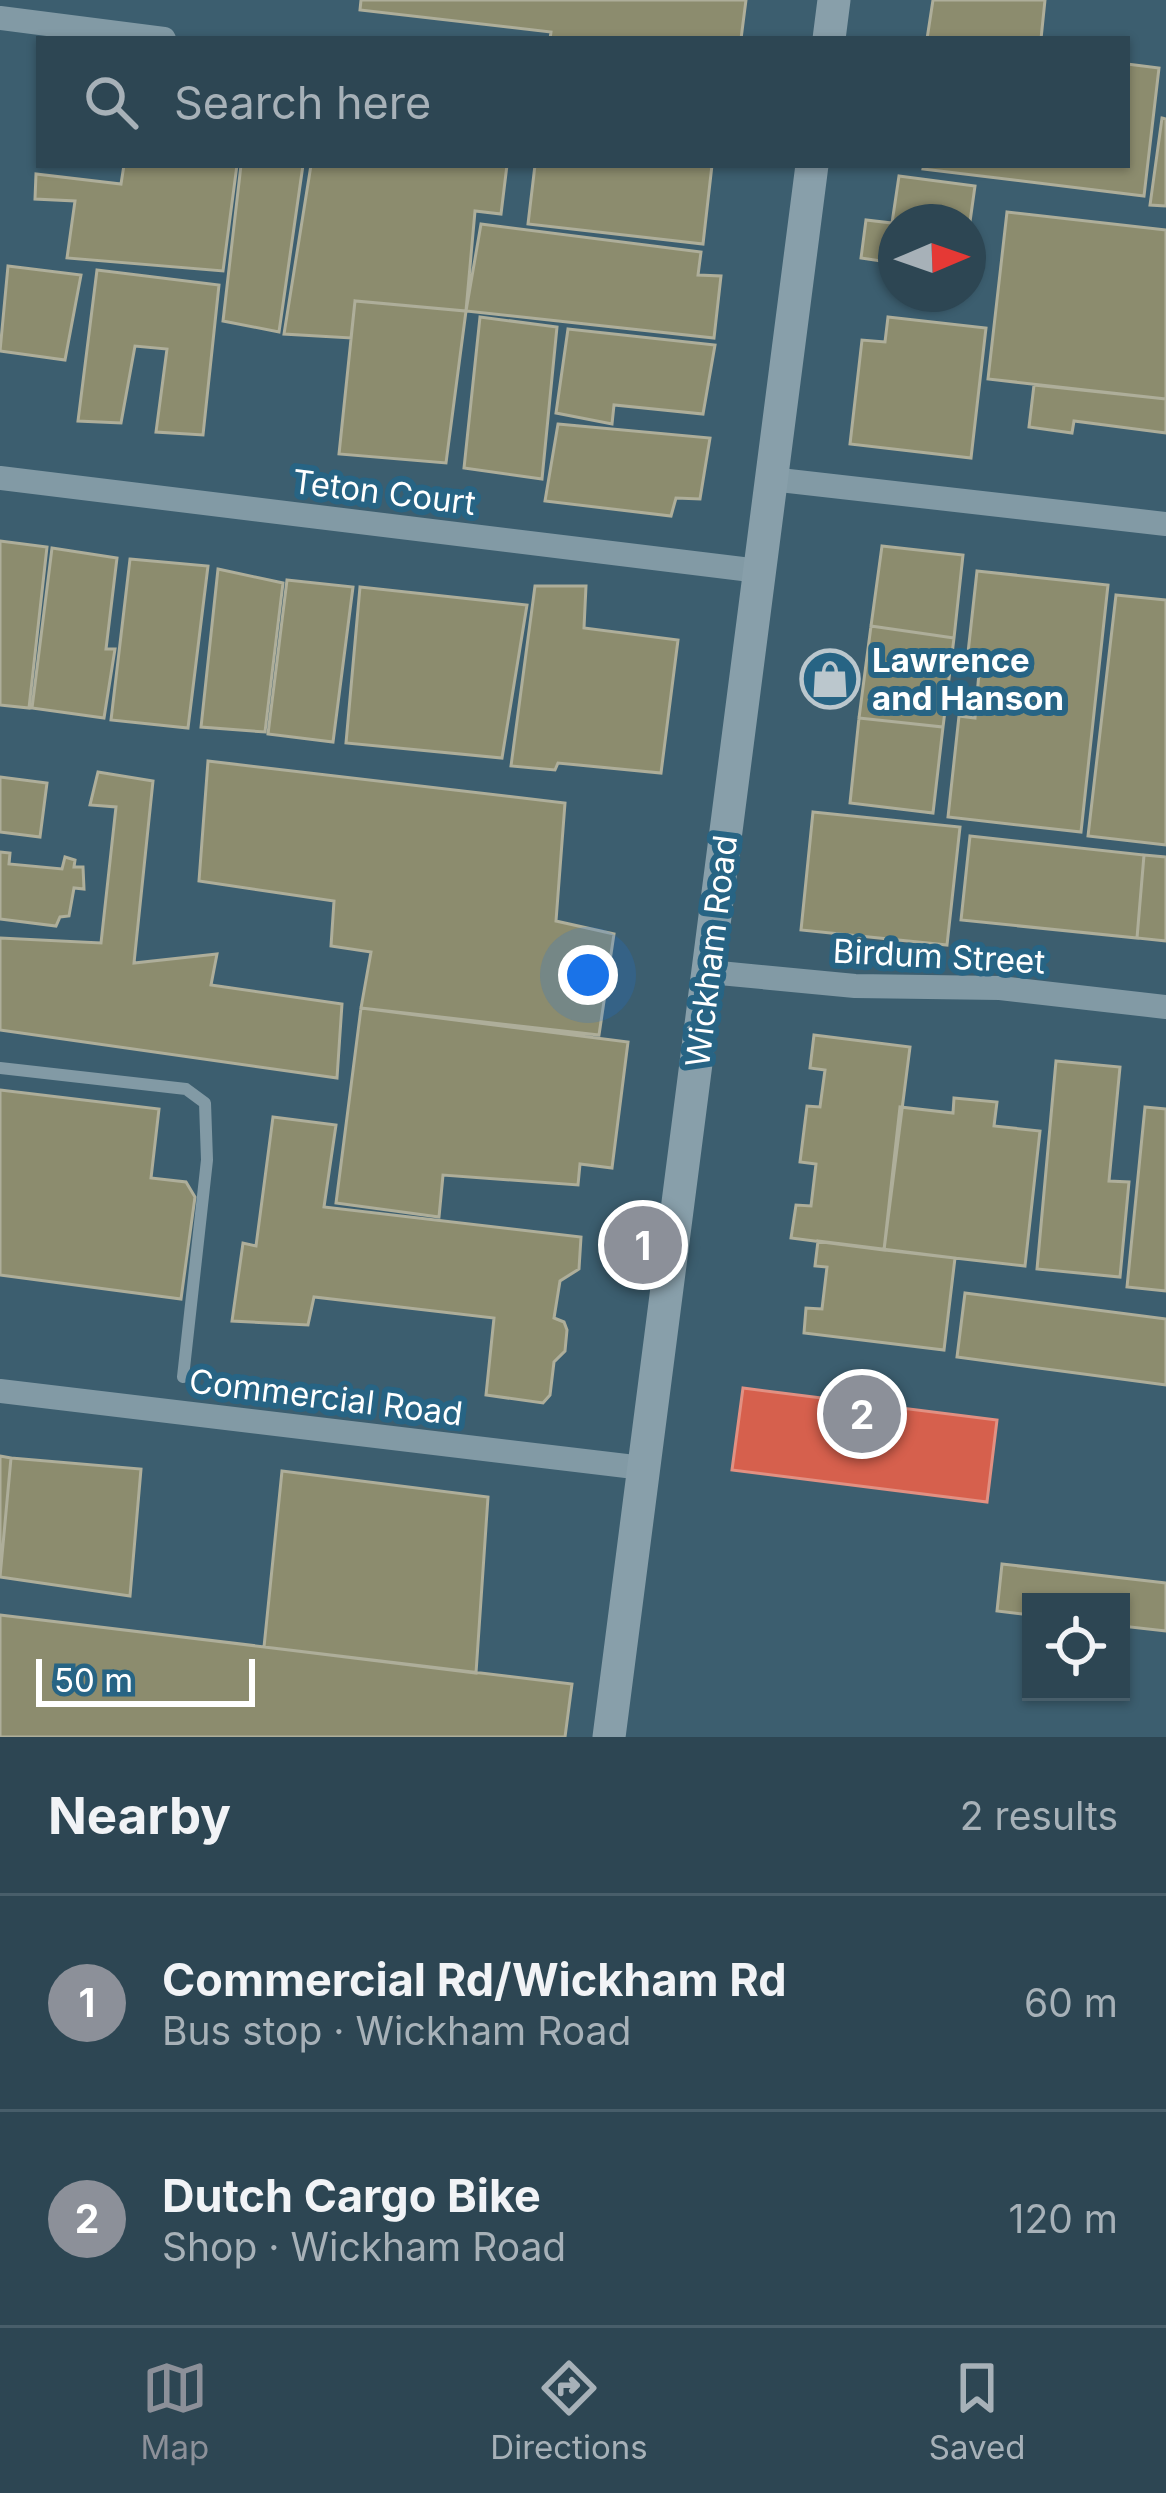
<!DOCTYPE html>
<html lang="en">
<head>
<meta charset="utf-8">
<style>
  :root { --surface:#2d4653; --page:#39505d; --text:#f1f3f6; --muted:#a7b1b8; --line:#485e6a; --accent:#8c9099 }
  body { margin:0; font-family:Inter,sans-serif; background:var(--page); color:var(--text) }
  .controls { position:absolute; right:36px; bottom:36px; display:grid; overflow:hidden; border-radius:0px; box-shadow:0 3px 9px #0004 }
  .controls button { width:108px; height:108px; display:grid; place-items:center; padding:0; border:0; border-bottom:3px solid var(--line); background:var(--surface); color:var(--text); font:60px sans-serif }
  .compass { position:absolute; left:878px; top:204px; width:108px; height:108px; border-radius:50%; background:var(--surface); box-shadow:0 3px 9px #0004; rotate:88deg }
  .scale { position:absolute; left:36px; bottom:30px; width:219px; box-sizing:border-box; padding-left:12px; border:6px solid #fff; border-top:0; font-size:33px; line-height:42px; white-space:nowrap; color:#fff; -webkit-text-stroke:9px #276484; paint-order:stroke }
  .you { position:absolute; left:588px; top:975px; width:42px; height:42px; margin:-30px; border:9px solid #fff; border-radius:50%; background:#1a73e8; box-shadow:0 0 0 18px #1a73e833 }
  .badge { display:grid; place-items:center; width:78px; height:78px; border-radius:50%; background:var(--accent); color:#fff; font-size:39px; font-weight:700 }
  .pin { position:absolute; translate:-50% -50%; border:6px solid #fff; box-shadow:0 3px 12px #0006 }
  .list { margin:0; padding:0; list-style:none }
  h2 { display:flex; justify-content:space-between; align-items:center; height:156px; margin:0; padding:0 48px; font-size:51px }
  h2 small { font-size:39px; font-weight:400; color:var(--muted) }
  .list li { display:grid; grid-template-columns:78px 1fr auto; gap:36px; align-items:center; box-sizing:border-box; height:216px; padding:0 48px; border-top:3px solid var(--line) }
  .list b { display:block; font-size:45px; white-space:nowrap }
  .list p { margin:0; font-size:39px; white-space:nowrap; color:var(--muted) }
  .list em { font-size:39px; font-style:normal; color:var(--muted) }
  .icon { flex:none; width:66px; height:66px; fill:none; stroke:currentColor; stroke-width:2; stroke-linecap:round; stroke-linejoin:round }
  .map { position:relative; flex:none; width:1166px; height:1737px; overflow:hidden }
  .search { position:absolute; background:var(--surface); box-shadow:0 3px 9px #0004; left:36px; right:36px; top:36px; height:132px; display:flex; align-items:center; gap:30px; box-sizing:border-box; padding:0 42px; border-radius:0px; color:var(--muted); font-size:45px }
  .sheet { height:588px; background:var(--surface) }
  nav { display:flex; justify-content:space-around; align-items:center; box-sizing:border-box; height:168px; border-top:3px solid var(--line); background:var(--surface); font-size:33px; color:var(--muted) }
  nav a { display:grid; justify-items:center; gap:6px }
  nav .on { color:var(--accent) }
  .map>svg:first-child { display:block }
</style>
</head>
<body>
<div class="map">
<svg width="1166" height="1737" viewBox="0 0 1166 1737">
  <rect width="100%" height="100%" fill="#3c5e6f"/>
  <!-- shops -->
  <path fill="#d6604d" stroke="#e29082" stroke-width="3" d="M743 1388 997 1420 987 1502 732 1470Z"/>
  <!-- industry -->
  <path fill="#8c8c6e" stroke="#aeae9a" stroke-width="3" d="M361 0H746L741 39H550L551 32 360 10Z
    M933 0H1045L1041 39H927Z
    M1127 64 1159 68 1144 196 923 169 924 165H1127Z
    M1162 118 1166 119V206L1150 205Z
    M124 165H237L223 271 67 258 75 201 35 199 36 174 121 184Z
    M241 165H303L279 332 223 321Z
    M311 165H507L501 214 475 211 466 311 355 301 351 338 284 334Z
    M535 165H712L703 244 528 224Z
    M899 176 975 186 968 236V222H896V275L886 274 888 262 861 258 866 220 892 223Z
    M1007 212 1166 230V399L988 379Z
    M481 224 701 252 698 275 721 276 714 338 466 311Z
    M8 266 81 275 65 360 0 351Z
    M97 270 219 285 203 435 156 432 167 349 135 346 121 423 78 421Z
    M355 301 466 311 446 463 339 454Z
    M480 317 557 327 542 479 464 468Z
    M888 317 986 328 971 458 850 444 862 340 885 342Z
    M568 329 715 345 703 414 614 405 612 424 556 413Z
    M1034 385 1166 399V433L1074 421 1072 433 1029 427Z
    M558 424 710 438 700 499 676 498 671 516 545 501Z
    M0 541 47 547 29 708 0 705Z
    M882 546 963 555 954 638 871 626Z
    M52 548 117 558 106 649H115L104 718 32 708Z
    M130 559 208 566 188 728 111 720Z
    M218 569 283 583 265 732 201 727Z
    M977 571 1108 585 1081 832 948 817 959 716 975 718 979 673 966 671Z
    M287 580 353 587 333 742 268 734Z
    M535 586H586L584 628 678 640 661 773 558 763 555 770 511 766Z
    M360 587 527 605 502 758 346 743Z
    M1116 595 1166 600V845L1088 836Z
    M871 626 954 638 943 727 859 718Z
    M859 718 943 727 933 813 850 803Z
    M208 761 565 803 556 921 614 934 599 1035 361 1008 371 952 331 946 334 901 199 881Z
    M98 772 153 781 134 963 217 954 211 985 342 1004 337 1078 0 1030V938L101 943 116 807 90 805Z
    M0 777 47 783 40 837 0 832Z
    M813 812 960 827 947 945 801 930Z
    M970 836 1144 855 1137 938 961 920Z
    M0 852 10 853 9 864 62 869 65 857 75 860 74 867H83L84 889 74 888 69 916 60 917 56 926 0 919Z
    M1144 855 1166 857V941L1137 938Z
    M361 1008 628 1042 612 1168 580 1164 578 1185 443 1175 439 1217 336 1203Z
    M814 1035 910 1047 884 1250 791 1238 796 1205 811 1206 816 1164 800 1162 807 1106 820 1107 825 1070 810 1068Z
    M1056 1061 1120 1067 1109 1181 1129 1182 1120 1277 1037 1269Z
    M0 1090 159 1109 151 1178 186 1182 195 1197 181 1299 0 1275Z
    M954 1098 997 1102 994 1126 1040 1131 1025 1266 884 1250 900 1107 953 1113Z
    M1145 1107 1166 1109V1291L1127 1287Z
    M273 1117 336 1125 324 1207 581 1237 579 1269 560 1281 554 1318 564 1322 567 1330 565 1351 554 1362 550 1395 543 1403 486 1395 494 1318 314 1297 308 1325 232 1321 243 1243 256 1246Z
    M818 1241 955 1258 944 1350 804 1333 806 1308 822 1309 827 1267 815 1266Z
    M965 1293 1166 1319V1385L957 1357Z
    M0 1456 11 1458 0 1577Z
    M11 1458 141 1469 130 1596 0 1577Z
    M282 1471 488 1497 476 1673 264 1647Z
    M1002 1564 1166 1583V1631L1121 1626V1602H1031V1615L997 1611Z
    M0 1615 572 1684 565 1737H0Z"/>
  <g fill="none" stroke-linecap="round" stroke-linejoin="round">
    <!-- lane -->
    <path stroke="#829aa5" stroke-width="12" d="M0 1068 186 1089 205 1103 207 1160 183 1377"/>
    <!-- street -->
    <path stroke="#829aa5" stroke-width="24" d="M0 18 164 39
      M0 478 759 571
      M771 479 1166 524
      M709 972 855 986 1000 988 1166 1007
      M0 1391 643 1468"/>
    <!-- secondary -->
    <path stroke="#889faa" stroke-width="33" d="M829 39 834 0
      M609 1737 812 165"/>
  </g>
  <!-- icons -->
  <defs>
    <symbol id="shop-ring" viewBox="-11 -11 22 22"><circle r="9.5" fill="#276484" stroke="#bbc7cd" stroke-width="1.5"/><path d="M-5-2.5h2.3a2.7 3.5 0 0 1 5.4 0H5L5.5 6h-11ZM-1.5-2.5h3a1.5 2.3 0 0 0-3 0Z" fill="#bbc7cd"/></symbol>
  </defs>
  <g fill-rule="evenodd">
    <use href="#shop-ring" x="797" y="646" width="66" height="66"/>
  </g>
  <g text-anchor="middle" stroke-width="12" stroke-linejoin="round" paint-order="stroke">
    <!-- street labels -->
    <g font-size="33" fill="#fff" stroke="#276484">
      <text transform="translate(384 492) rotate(7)" y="12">Teton Court</text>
      <text transform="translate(711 951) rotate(-83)" y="12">Wickham Road</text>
      <text transform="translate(939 956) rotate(3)" y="12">Birdum Street</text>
      <text transform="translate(326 1397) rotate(7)" y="12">Commercial Road</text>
    </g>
    <!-- poi labels -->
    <g font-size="33" font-weight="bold" fill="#fff" stroke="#276484" text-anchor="start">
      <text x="872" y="672">Lawrence<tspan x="872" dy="38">and Hanson</tspan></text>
    </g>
  </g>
</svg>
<div class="controls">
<button><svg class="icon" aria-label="locate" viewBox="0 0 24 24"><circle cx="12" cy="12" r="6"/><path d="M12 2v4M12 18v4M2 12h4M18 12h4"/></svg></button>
</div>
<svg class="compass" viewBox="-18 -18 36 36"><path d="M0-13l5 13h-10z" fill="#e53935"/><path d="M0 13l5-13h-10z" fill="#a7b1b8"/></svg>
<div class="scale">50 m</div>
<div class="you"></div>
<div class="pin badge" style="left:643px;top:1245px">1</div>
<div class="pin badge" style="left:862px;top:1414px">2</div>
<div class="search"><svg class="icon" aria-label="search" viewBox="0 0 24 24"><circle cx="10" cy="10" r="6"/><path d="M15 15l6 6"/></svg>Search here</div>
</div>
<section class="sheet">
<h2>Nearby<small>2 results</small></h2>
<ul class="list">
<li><span class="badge">1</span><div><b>Commercial Rd/Wickham Rd</b><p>Bus stop · Wickham Road</p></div><em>60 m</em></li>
<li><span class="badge">2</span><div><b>Dutch Cargo Bike</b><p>Shop · Wickham Road</p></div><em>120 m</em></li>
</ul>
</section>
<nav>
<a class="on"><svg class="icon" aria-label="map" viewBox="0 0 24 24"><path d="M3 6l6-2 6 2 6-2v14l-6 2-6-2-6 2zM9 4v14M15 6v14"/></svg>Map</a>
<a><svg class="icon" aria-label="directions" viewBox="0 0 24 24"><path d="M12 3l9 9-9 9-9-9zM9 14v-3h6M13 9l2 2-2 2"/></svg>Directions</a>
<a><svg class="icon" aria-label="saved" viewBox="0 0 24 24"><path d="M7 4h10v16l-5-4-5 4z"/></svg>Saved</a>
</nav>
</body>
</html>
